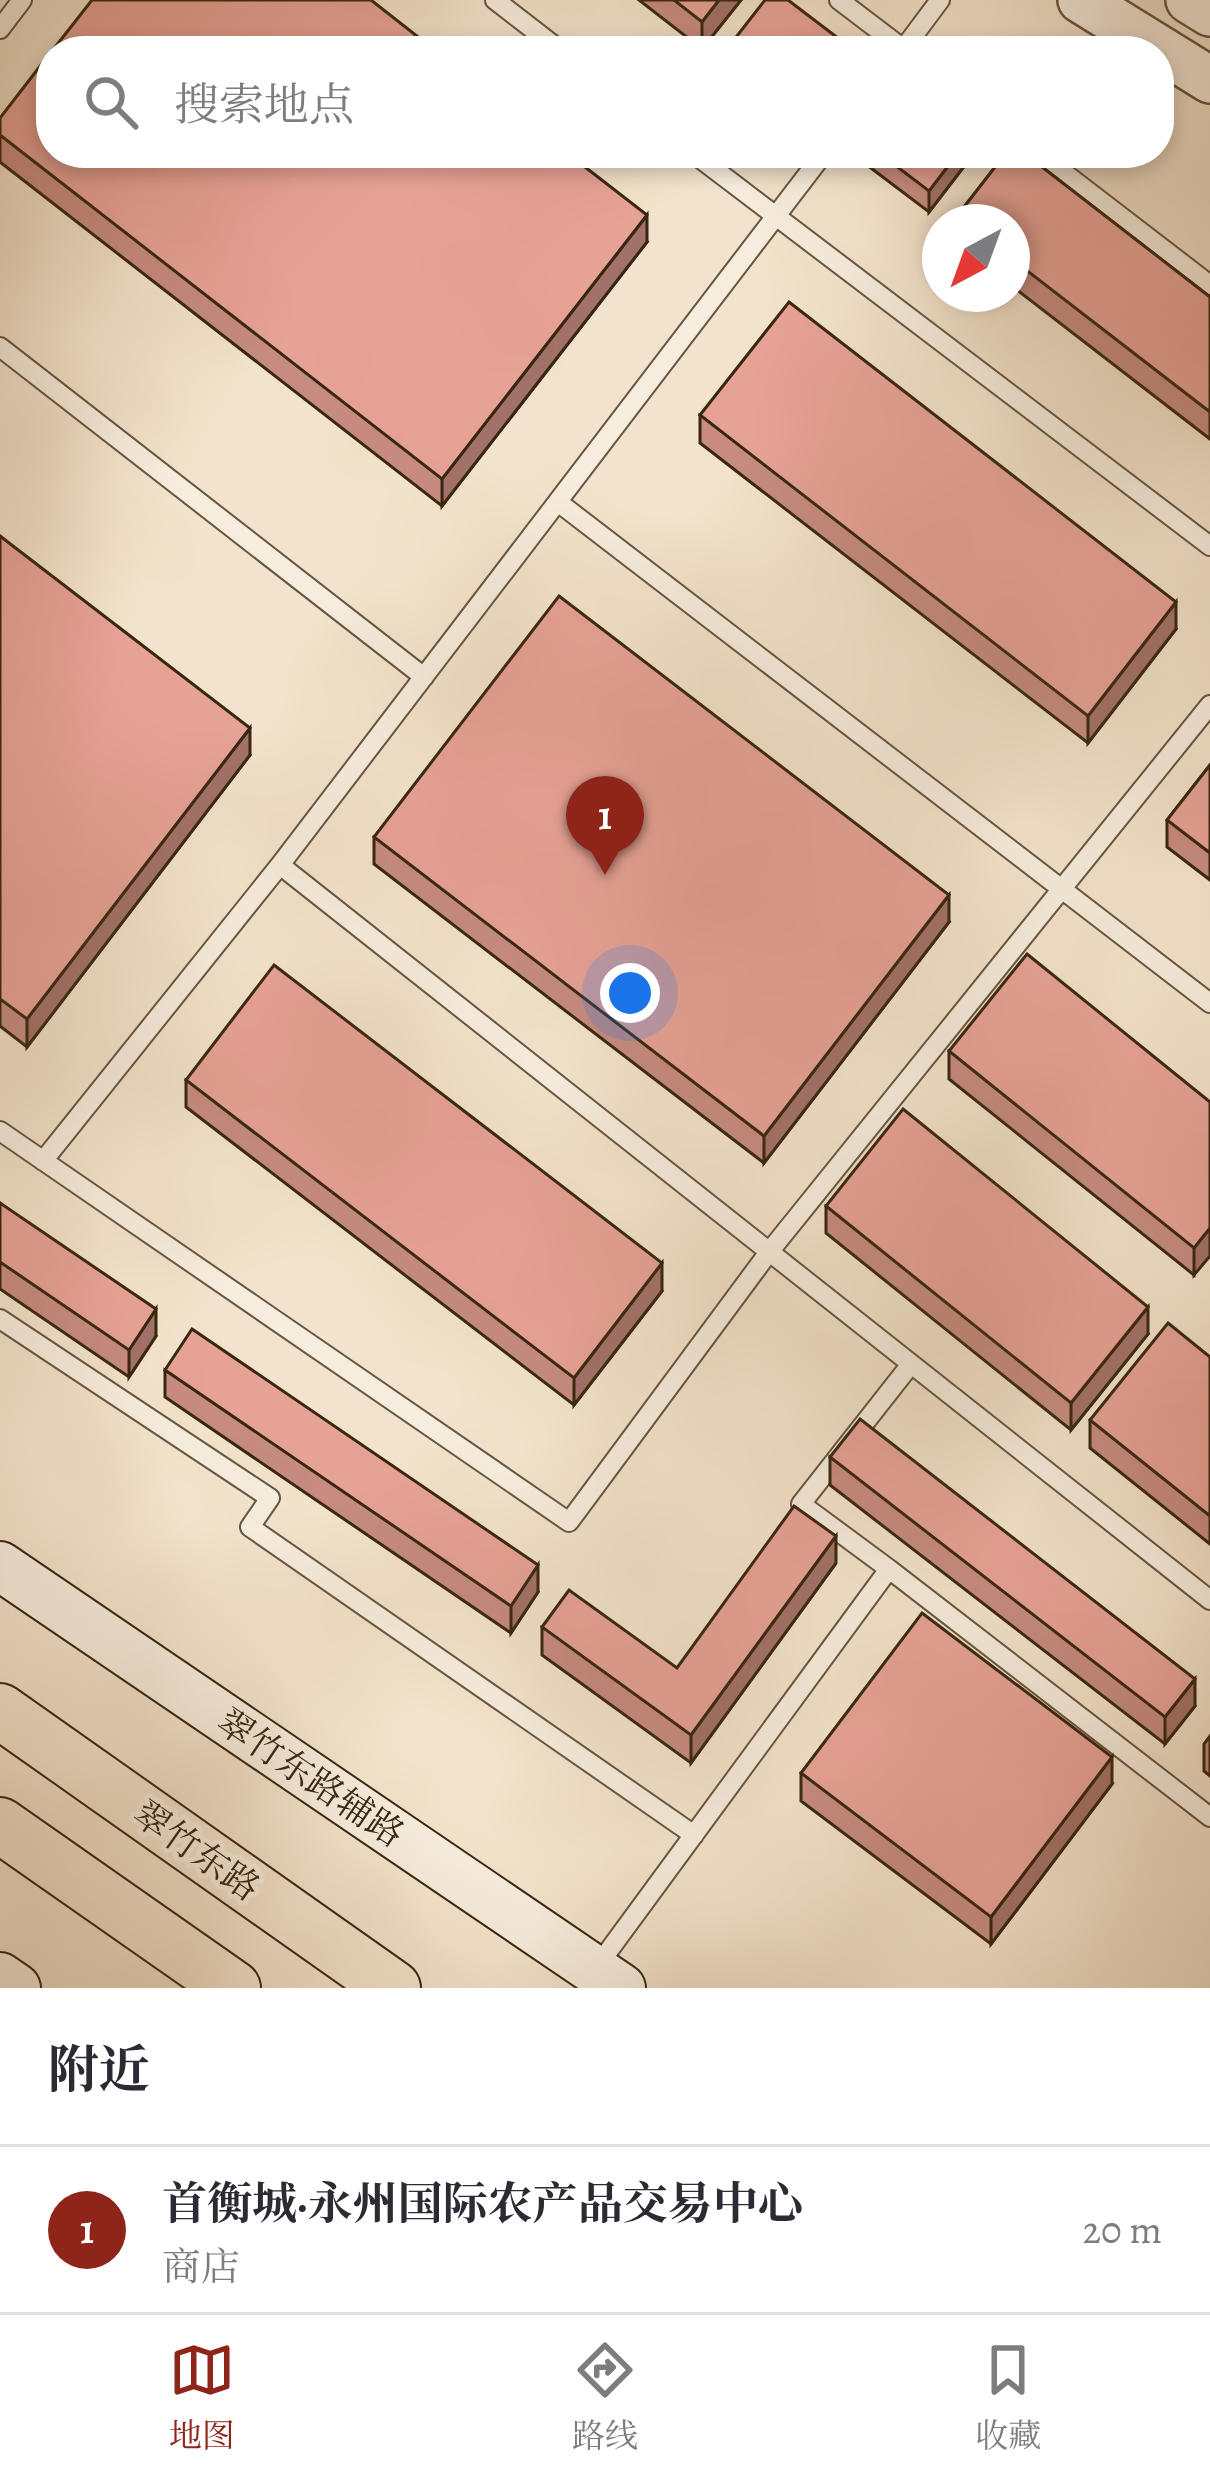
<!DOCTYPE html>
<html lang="zh">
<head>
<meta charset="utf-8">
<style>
  :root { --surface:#fff; --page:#f2f2f3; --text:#2b2b33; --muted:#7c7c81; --line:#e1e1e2; --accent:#8f2418 }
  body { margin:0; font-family:Alegreya,"Noto Serif SC",serif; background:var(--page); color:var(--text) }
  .compass { position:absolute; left:922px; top:204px; width:108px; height:108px; border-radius:50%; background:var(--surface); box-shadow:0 6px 18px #0003; rotate:221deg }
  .you { position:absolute; left:630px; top:993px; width:42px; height:42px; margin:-30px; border:9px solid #fff; border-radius:50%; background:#1a73e8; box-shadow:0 0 0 18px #1a73e833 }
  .badge { display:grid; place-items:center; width:78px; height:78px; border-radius:50%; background:var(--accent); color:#fff; font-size:39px; font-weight:700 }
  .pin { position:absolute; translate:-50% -99px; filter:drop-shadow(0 3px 6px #0008) }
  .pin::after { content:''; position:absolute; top:63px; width:42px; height:36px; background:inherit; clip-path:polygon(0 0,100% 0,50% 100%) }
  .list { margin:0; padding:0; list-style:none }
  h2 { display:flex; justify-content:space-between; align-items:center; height:156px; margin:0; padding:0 48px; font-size:51px }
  h2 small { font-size:39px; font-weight:400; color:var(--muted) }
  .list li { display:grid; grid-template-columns:78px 1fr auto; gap:36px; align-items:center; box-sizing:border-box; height:168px; padding:0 48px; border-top:3px solid var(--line) }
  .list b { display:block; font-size:45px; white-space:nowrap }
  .list p { margin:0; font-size:39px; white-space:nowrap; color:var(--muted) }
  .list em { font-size:39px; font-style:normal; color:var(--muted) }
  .icon { flex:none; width:66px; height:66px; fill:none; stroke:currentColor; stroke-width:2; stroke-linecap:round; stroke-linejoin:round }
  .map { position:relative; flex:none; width:1210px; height:1988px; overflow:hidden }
  .search { position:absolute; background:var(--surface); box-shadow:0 6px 18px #0003; left:36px; right:36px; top:36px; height:132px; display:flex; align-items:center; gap:30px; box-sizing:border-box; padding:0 42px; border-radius:48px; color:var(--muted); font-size:45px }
  .sheet { height:324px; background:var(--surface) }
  nav { display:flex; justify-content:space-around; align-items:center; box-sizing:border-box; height:168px; border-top:3px solid var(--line); background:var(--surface); font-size:33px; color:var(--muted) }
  nav a { display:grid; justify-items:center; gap:6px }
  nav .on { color:var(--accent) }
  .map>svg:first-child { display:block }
</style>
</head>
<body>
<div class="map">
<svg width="1210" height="1988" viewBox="0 0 1210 1988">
  <rect width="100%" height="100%" fill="#f3e3cc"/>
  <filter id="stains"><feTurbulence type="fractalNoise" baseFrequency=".00167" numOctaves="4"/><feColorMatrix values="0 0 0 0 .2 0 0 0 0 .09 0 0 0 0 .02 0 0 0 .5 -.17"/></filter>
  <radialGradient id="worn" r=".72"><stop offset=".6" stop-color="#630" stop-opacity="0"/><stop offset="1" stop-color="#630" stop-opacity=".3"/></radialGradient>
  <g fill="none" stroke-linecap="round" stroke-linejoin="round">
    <defs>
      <path id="service" d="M495 0 561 51
        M839 0 906 51
        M0 29 22 0
        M902 51 940 0
        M693 153 1210 546
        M1038 153 1210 285
        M0 347 424 677
        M558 502 1210 1003
        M280 865 1210 1600
        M0 1131 569 1522 769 1252 1210 705
        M43 1161 280 865 824 153
        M0 1319 270 1498 250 1527 694 1835
        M889 1569 801 1504 911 1364
        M596 1968 889 1569 1210 1817"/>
      <path id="tertiary" d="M1081 0 1210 80
        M1189 0 1210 13"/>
      <path id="secondary" d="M0 1566 621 1988
        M0 1977 16 1988"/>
      <path id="primary" d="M0 1711 393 1988
        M0 1825 233 1988"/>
    </defs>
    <!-- service casing -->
    <use href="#service" stroke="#67563f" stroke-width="22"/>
    <!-- tertiary casing -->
    <use href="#tertiary" stroke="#67563f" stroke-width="50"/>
    <!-- secondary casing -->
    <use href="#secondary" stroke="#382710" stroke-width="52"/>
    <!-- primary casing -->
    <use href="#primary" stroke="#382710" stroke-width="58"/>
    <!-- service -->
    <use href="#service" stroke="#f7edde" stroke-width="18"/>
    <!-- tertiary -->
    <use href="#tertiary" stroke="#f7edde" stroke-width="45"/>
    <!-- secondary -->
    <use href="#secondary" stroke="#f7edde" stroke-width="48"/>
    <!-- primary -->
    <use href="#primary" stroke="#f3e3cc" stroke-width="54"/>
  </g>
  <!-- wall -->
  <path fill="#c78b81" stroke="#382710" stroke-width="3" d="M639 0H741L702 49Z
    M733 41 855 51H733Z
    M0 118 647 242 442 506 0 162Z
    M851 153H969V160L929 212Z
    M1006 153H1024L1210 297V439L1012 286V222H957V216Z
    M700 415 1176 629 1088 743 700 443Z
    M0 536 250 755 27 1047 0 1026Z
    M1210 765V880L1167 847V820Z
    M374 837 949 922 764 1163 374 864Z
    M949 1051 1210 1102 1194 1275 949 1079Z
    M186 1080 662 1291 574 1405 186 1107Z
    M0 1203 156 1336 129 1377 0 1289Z
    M826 1206 1148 1334 1071 1430 826 1233Z
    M1210 1357V1544L1090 1448V1420Z
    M165 1370 538 1592 511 1633 165 1397Z
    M830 1457 1195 1706 1165 1744 830 1485Z
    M836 1563 691 1763 542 1655V1627L677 1668Z
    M1210 1736V1776L1204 1771V1744Z
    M801 1773 1112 1784 991 1944 801 1801Z"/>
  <!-- shaded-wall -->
  <path fill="#a27169" stroke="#382710" stroke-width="3" d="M719 0H741L702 49V22Z
    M958 153H969V160L929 212V191Z
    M647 215V242L442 506V479Z
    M1176 602V629L1088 743V716Z
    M250 728V755L27 1047V1019Z
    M949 895V922L764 1163V1136Z
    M1210 1228V1256L1194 1275V1248Z
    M662 1263V1291L574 1405V1378Z
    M1148 1307V1334L1071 1430V1403Z
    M156 1309V1336L129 1377V1350Z
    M836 1536V1563L691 1763V1735Z
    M538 1565V1592L511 1633V1606Z
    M1195 1679V1706L1165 1744V1717Z
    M1112 1757V1784L991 1944V1917Z"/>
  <!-- building -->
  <path fill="#e7a296" stroke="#382710" stroke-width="3" d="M92 0H371L436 51H52Z
    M674 0H719L702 22Z
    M765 0H788L855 51H746L733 41Z
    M51 52V153H567L647 215 442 479 0 135V118Z
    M879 153H958L929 191Z
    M1006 153H1024L1210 297V412L1012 259V222H965L957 216Z
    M789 302 1176 602 1088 716 700 415Z
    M0 536 250 728 27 1019 0 999Z
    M559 596 949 895 764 1136 374 837Z
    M1210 765V853L1167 820Z
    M1027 954 1210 1102V1228L1194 1248 949 1051Z
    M274 965 662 1263 574 1378 186 1080Z
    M903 1109 1148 1307 1071 1403 826 1206Z
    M0 1203 156 1309 129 1350 0 1262Z
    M1168 1323 1210 1357V1516L1090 1420Z
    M192 1329 538 1565 511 1606 165 1370Z
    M860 1419 1195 1679 1165 1717 830 1457Z
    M794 1506 836 1536 691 1735 542 1627 569 1590 677 1668Z
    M922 1613 1112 1757 991 1917 801 1773Z"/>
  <g text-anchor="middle" stroke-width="10" stroke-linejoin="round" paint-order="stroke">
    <!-- street labels -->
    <g font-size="36" fill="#382710" stroke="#f7edde">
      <text transform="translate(311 1777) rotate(34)" y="13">翠竹东路辅路</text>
      <text transform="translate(197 1850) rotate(35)" y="13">翠竹东路</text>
    </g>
  </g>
  <rect width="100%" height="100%" filter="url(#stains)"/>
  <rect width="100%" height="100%" fill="url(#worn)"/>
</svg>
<svg class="compass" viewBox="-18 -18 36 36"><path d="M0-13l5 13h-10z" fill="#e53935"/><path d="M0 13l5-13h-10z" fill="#7c7c81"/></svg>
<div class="you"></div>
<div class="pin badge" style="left:605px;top:875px">1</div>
<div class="search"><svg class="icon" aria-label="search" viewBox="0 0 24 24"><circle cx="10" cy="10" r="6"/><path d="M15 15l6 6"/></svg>搜索地点</div>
</div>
<section class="sheet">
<h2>附近<small></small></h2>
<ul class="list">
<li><span class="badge">1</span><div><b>首衡城·永州国际农产品交易中心</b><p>商店</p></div><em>20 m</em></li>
</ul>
</section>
<nav>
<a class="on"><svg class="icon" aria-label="map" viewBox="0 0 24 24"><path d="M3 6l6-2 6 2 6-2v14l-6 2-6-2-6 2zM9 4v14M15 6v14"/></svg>地图</a>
<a><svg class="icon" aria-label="directions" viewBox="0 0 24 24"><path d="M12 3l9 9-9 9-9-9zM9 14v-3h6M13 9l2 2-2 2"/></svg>路线</a>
<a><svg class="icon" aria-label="saved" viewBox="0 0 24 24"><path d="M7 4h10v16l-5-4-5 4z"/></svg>收藏</a>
</nav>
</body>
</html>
